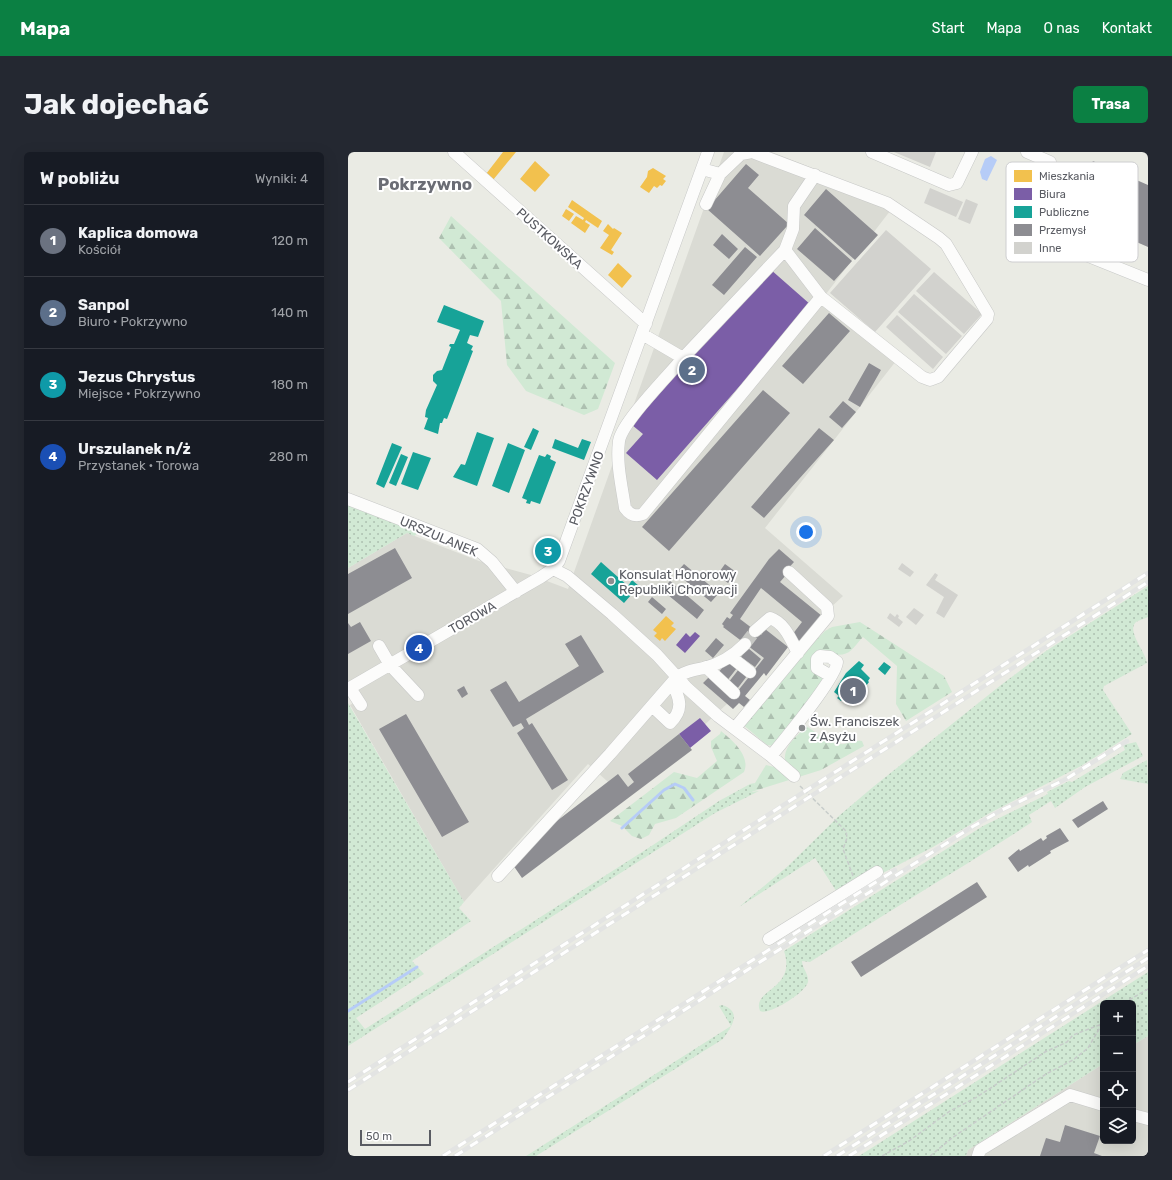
<!DOCTYPE html>
<html lang="pl">
<head>
<meta charset="utf-8">
<style>
  :root { --surface:#171b24; --page:#242831; --text:#f1f3f6; --muted:#9ea1a6; --line:#363941; --accent:#0b8043 }
  body { margin:0; font-family:Rubik,sans-serif; background:var(--page); color:var(--text) }
  .controls { position:absolute; right:12px; bottom:12px; display:grid; overflow:hidden; border-radius:6px; box-shadow:0 4px 16px #0002 }
  .controls button { width:36px; height:36px; display:grid; place-items:center; padding:0; border:0; border-bottom:1px solid var(--line); background:var(--surface); color:var(--text); font:20px sans-serif }
  .scale { position:absolute; left:12px; bottom:10px; width:71px; box-sizing:border-box; padding-left:4px; border:2px solid #5a5c63; border-top:0; font-size:11px; line-height:14px; white-space:nowrap; color:#5a5c63; -webkit-text-stroke:3px #fff; paint-order:stroke }
  .you { position:absolute; left:458px; top:380px; width:14px; height:14px; margin:-10px; border:3px solid #fff; border-radius:50%; background:#1a73e8; box-shadow:0 0 0 6px #1a73e833 }
  .badge { display:grid; place-items:center; width:26px; height:26px; border-radius:50%; background:var(--accent); color:#fff; font-size:13px; font-weight:700 }
  .pin { position:absolute; translate:-50% -50%; border:2px solid #fff; box-shadow:0 1px 4px #0006 }
  .list { margin:0; padding:0; list-style:none }
  h2 { display:flex; justify-content:space-between; align-items:center; height:52px; margin:0; padding:0 16px; font-size:17px }
  h2 small { font-size:13px; font-weight:400; color:var(--muted) }
  .list li { display:grid; grid-template-columns:26px 1fr auto; gap:12px; align-items:center; box-sizing:border-box; height:72px; padding:0 16px; border-top:1px solid var(--line) }
  .list b { display:block; font-size:15px; white-space:nowrap }
  .list p { margin:0; font-size:13px; white-space:nowrap; color:var(--muted) }
  .list em { font-size:13px; font-style:normal; color:var(--muted) }
  .icon { flex:none; width:22px; height:22px; fill:none; stroke:currentColor; stroke-width:2; stroke-linecap:round; stroke-linejoin:round }
  .map { position:relative; flex:none; width:800px; height:1004px; overflow:hidden; border-radius:6px }
  header { display:flex; align-items:center; gap:24px; box-sizing:border-box; height:56px; padding:0 20px; background:var(--accent); color:#fff }
  header strong { font-size:19px }
  nav { display:flex; gap:22px; margin-inline-start:auto; font-size:14px }
  .intro { display:flex; align-items:center; justify-content:space-between; box-sizing:border-box; height:96px; padding:0 24px }
  h1 { margin:0; font-size:28px }
  .button { padding:10px 18px; border-radius:6px; background:var(--accent); color:#fff; font-size:14px; font-weight:700 }
  main { display:flex; gap:24px; padding:0 24px }
  aside { flex:1; background:var(--surface); border-radius:6px; box-shadow:0 4px 16px #0002 }
  .map>svg:first-child { display:block }
</style>
</head>
<body>
<header>
<strong>Mapa</strong>
<nav><a>Start</a><a>Mapa</a><a>O nas</a><a>Kontakt</a></nav>
</header>
<div class="intro"><h1>Jak dojechać</h1><a class="button">Trasa</a></div>
<main>
<aside>
<h2>W pobliżu<small>Wyniki: 4</small></h2>
<ul class="list">
<li><span class="badge" style="background:#6b7280">1</span><div><b>Kaplica domowa</b><p>Kościół</p></div><em>120 m</em></li>
<li><span class="badge" style="background:#5c6f8a">2</span><div><b>Sanpol</b><p>Biuro · Pokrzywno</p></div><em>140 m</em></li>
<li><span class="badge" style="background:#0f9aa8">3</span><div><b>Jezus Chrystus</b><p>Miejsce · Pokrzywno</p></div><em>180 m</em></li>
<li><span class="badge" style="background:#1a4fb4">4</span><div><b>Urszulanek n/ż</b><p>Przystanek · Torowa</p></div><em>280 m</em></li>
</ul>
</aside>
<div class="map">
<svg width="800" height="1004" viewBox="0 0 800 1004">
  <defs>
    <pattern id="grass-dots" width="8" height="8" patternUnits="userSpaceOnUse"><rect width="8" height="8" fill="#d1e9d4"/><path d="M2 2h.1M6 6h.1" fill="none" stroke="#adc0b0" stroke-width="1.8" stroke-linecap="round"/></pattern>
    <pattern id="forest-firs" width="22" height="20" patternUnits="userSpaceOnUse"><rect width="22" height="20" fill="#d1e9d4"/><path d="M5 1l3.5 6h-7zM16 11l3.5 6h-7z" fill="#adc0b0"/></pattern>
  </defs>
  <rect width="100%" height="100%" fill="#eaebe4"/>
  <!-- industrial -->
  <path fill="#dadbd4" d="M376 0H424L549 50 471 151 548 209 417 376 495 444 278 646 240 612 116 750 2 553 7 550 0 540V416L59 381 131 409 183 423 220 437Z
    M800 884V1004H618L620 998 755 912V989H785V893Z"/>
  <!-- grass -->
  <path fill="url(#grass-dots)" d="M0 351 70 380V381L66 384 59 381 0 416Z
    M800 434V465C797 467 791 468 788 470 778 479 798 500 799 511L756 534 755 538 784 582 733 614 640 662 585 695 527 725 494 748 467 706 391 755 440 714 492 663 525 635 653 533 698 499Z
    M0 551 116 750 111 756 123 769 64 809 76 822 8 866 17 877 305 693 371 649 402 632 407 631 404 640 411 639 367 661 0 894Z
    M788 590 795 604 737 635 707 656 703 649 681 663 684 670C611 718 535 762 462 810L454 809C454 816 461 822 460 830 458 840 421 864 412 859 403 837 449 838 436 799L635 674 700 642 699 640 721 629 724 630 777 598 775 593Z
    M799 608 800 632 772 627 775 621Z
    M800 820V884L785 893V851H755V912L620 998 618 1004H511Z
    M374 853C396 860 382 876 375 887L188 1004H178L383 874 371 854Z"/>
  <!-- forest -->
  <path fill="url(#forest-firs)" d="M103 64 267 211 250 257 236 263 178 239 159 213 153 149 91 86Z
    M512 470 596 524 604 540 558 569 548 552 549 514 515 485C502 499 502 505 482 502L468 519 475 526 474 534 427 594 419 593 393 571 458 498 477 479 484 475Z
    M458 574C468 580 481 592 492 592 500 593 503 588 514 589L516 594 473 618 403 640 407 631 418 613 430 616 437 612C435 593 447 587 458 574Z
    M373 579C384 588 403 604 396 620L328 666 307 672 301 683 293 687 284 684 274 674 262 669 326 620 349 626 369 609 363 595V589L372 582Z"/>
  <!-- water -->
  <path fill="#b6ccf7" d="M643 4 649 8 639 29 634 27 632 20 637 7Z"/>
  <!-- homes -->
  <path fill="#f2c14e" d="M155 0H168L145 28 138 22Z
    M187 9 202 23 187 40 172 27Z
    M305 16 318 24 315 27 318 29 314 34 312 33 309 36 306 34 301 41 292 35 299 25 300 19Z
    M224 48 254 69 250 76 238 68 237 70 242 73 237 81 223 71 228 64 235 68 236 66 220 55Z
    M218 57 226 62 221 69 214 64Z
    M260 72 265 77 266 76 274 81 263 98 266 100 264 103 252 96 261 83 255 79Z
    M270 111 284 124 274 136 260 123Z
    M318 464 326 471 323 474 328 477 317 489 314 486 312 489 306 484 309 481 305 478Z"/>
  <!-- offices -->
  <path fill="#7b5ea7" d="M422 117 463 153 309 328 278 301 295 282 284 273Z
    M347 480 352 484 337 501 328 493 338 481 342 485Z
    M352 566 363 579 342 596 331 582Z"/>
  <!-- public -->
  <path fill="#17a398" d="M96 153 136 169 130 185 122 183 119 191 125 194 123 198 125 199 99 267 96 266 94 271H92L90 282 76 277 80 266 77 265 78 258 89 233 85 229V223L89 219 94 218 103 195 101 194 102 192H106L112 178 89 170Z
    M185 276 191 279 183 298 176 295Z
    M129 280 146 286 129 334 105 325 113 312 117 313Z
    M207 287 230 296 234 287 243 290 236 308 204 296Z
    M44 291 54 295 36 336 28 332Z
    M160 291 177 298 161 341 144 334Z
    M65 300 83 306 70 338 53 332Z
    M53 302 60 305 48 334 41 331Z
    M199 302 203 304 202 307 208 310 192 352 183 349 182 352 178 351 179 348 174 346 191 303 197 305Z
    M201 392 204 399 199 403 196 401V393Z
    M253 410 280 434 284 428 291 434 276 451 243 422Z
    M511 509 516 513 513 517 522 526 520 529 521 530 504 552 495 547 493 549 489 546 491 544 486 540 498 521Z
    M536 510 543 515 537 523 530 517Z"/>
  <!-- industry -->
  <path fill="#8d8d92" d="M745 9 800 33V95L708 55 728 10 741 16Z
    M398 12 411 23 400 36 441 72 412 104 359 57Z
    M478 37 530 83 507 108 456 63Z
    M467 76 504 109 486 129 449 97Z
    M374 82 390 97 381 107 365 93Z
    M397 95 409 105 376 143 364 133Z
    M481 161 502 179 455 232 434 214Z
    M521 211 533 218 512 255 500 248Z
    M415 238 442 261 321 399 294 375Z
    M495 249 508 260 494 276 481 265Z
    M471 276 486 288 416 366 403 355Z
    M47 396 64 426 0 462V422Z
    M431 397 446 410 437 420 439 422 432 430 474 464 453 490 444 483 454 470 413 436 392 467 413 483 417 477 440 495 418 524 416 521 397 544 402 548 396 555 391 551 385 557 355 531 361 525 385 545 416 506 375 475 376 474 374 472 379 465 382 467 385 463 382 461 421 407Z
    M336 412 371 441 363 450 328 421Z
    M377 412 388 420 380 431 369 423Z
    M322 429 356 458 349 467 314 438Z
    M304 445 318 457 314 462 300 450Z
    M12 470 23 489 0 502V471L3 475Z
    M233 483 256 520 178 567 181 573 184 571 220 628 204 638 169 581 176 576 173 571 165 575 142 538 158 529 171 550 231 514 217 492Z
    M368 486 376 493 365 506 357 499Z
    M400 496 413 507 407 515 393 505Z
    M380 509 389 516 378 530 369 522Z
    M391 517 399 524 389 537 380 531Z
    M116 534 120 542 114 546 109 538Z
    M58 562 121 670 94 685 31 577Z
    M331 582 344 598 174 726 165 713 201 675 270 622 280 635 286 630 280 622Z
    M755 649 760 657 730 676 724 668Z
    M712 676 721 689 702 699 703 701 681 715 680 713 670 720 660 706 671 697 672 699 693 686 695 689 699 686 698 684Z
    M629 730 639 745 513 825 503 810Z
    M717 973 752 984 746 1001 754 1004H692L698 986 712 990Z"/>
  <g fill="none" stroke-linecap="round" stroke-linejoin="round">
    <!-- stream -->
    <path stroke="#b6ccf7" stroke-width="3" d="M274 676 316 638 327 632 336 636 345 648
      M0 859 69 815"/>
  </g>
  <!-- building -->
  <path fill="#d2d2ce" d="M546 0H588L582 15Z
    M582 36 615 50 608 65 576 51Z
    M618 47 630 52 622 72 610 67Z
    M538 78 583 117 527 180 482 141Z
    M586 120 634 162 616 182 568 139Z
    M566 142 614 184 598 202 550 160Z
    M549 163 595 205 585 217 538 175Z
    M554 411 566 420 562 425 550 417Z
    M587 421 590 423 587 428 610 443 596 466 588 461 596 445 578 433Z
    M566 456 576 463 568 473 558 465Z
    M542 461 547 465 549 462 551 464 550 466 555 470 551 475 539 466Z"/>
  <g fill="none" stroke-linecap="round" stroke-linejoin="round">
    <!-- minor-tunnel -->
    <path stroke="#c6c7c4" stroke-width="12" stroke-dasharray="12 6" stroke-linecap="butt" d="M397 492 407 479"/>
    <defs>
      <path id="minor" d="M106 0 298 172
        M524 0 601 33 609 31 624 0
        M679 0 702 10 678 65 677 74 683 81 800 128
        M358 52 372 22
        M437 98 445 77 446 54 467 23
        M294 182 335 206C321 223 274 270 271 289 268 311 274 335 277 356 282 363 287 365 295 362L473 145
        M335 206 437 98 473 145 574 225 582 228 590 225 639 167 640 162 598 92 591 86 539 51 404 0 393 2 372 22 354 17
        M0 347 129 397 144 410 168 440
        M205 417 219 424 264 462 309 503 339 536 370 564 423 604 446 624
        M407 479 422 466C437 471 443 488 450 501
        M31 494 42 513 70 543
        M383 505 402 520
        M358 515 386 541
        M2 536 13 553
        M0 537 193 425 205 417 211 409 360 0
        M304 554 322 571C336 558 332 546 324 531
        M387 576 480 464 479 455 441 420
        M423 604C433 592 492 521 489 510L482 505 472 504 469 507V516L483 524
        M150 724 262 602 329 525C338 519 346 518 356 516 372 512 386 503 397 492
        M421 787 529 720
        M785 963 800 967
        M630 1004 632 998 722 943 755 953"/>
    </defs>
    <!-- minor casing -->
    <use href="#minor" stroke="#c7c8c7" stroke-width="13"/>
    <!-- path -->
    <path stroke="#c7ccca" stroke-width="1.5" stroke-dasharray="4 2" stroke-linecap="butt" d="M452 634 498 679 499 686 495 697 505 724
      M776 851 800 837
      M755 866V877
      M534 1004 561 989 602 959 629 945 697 900 719 890 725 883 754 872
      M582 1004 604 986 698 922 725 908 740 896 754 872"/>
    <!-- minor -->
    <use href="#minor" stroke="#fcfcfb" stroke-width="12"/>
    <defs>
      <path id="rail" d="M0 930 800 421
        M0 938 800 430
        M95 1004 547 718
        M107 1004 624 675 652 659 718 627 779 589
        M476 1004 800 798
        M489 1004 800 806
        M501 1004 800 814"/>
    </defs>
    <!-- rail casing -->
    <use href="#rail" stroke="#e3e4e3" stroke-width="4.5"/>
    <!-- rail -->
    <use href="#rail" stroke="#fff" stroke-width="3" stroke-dasharray="9" stroke-linecap="butt"/>
  </g>
  <!-- markers -->
  <g fill="#8c8e90" stroke="#fff" stroke-width="1.5">
    <circle cx="263" cy="429" r="4"/>
    <circle cx="454" cy="576" r="4"/>
  </g>
  <g text-anchor="middle" stroke-width="4" stroke-linejoin="round" paint-order="stroke">
    <!-- street labels -->
    <g font-size="13" fill="#5a5c63" stroke="#fff">
      <text transform="translate(202 86) rotate(42)" y="5">PUSTKOWSKA</text>
      <text transform="translate(238 336) rotate(-70)" y="5">POKRZYWNO</text>
      <text transform="translate(91 384) rotate(23)" y="5">URSZULANEK</text>
      <text transform="translate(124 465) rotate(-30)" y="5">TOROWA</text>
    </g>
    <!-- poi labels -->
    <g font-size="13" fill="#5a5c63" stroke="#fff" text-anchor="start">
      <text x="271" y="427">Konsulat Honorowy<tspan x="271" dy="15">Republiki Chorwacji</tspan></text>
      <text x="462" y="574">Św. Franciszek<tspan x="462" dy="15">z Asyżu</tspan></text>
    </g>
    <!-- district labels -->
    <g font-size="17" font-weight="bold" fill="#6b6d75" stroke="#fff">
      <text x="77" y="38">Pokrzywno</text>
    </g>
  </g>
  <!-- legend -->
  <rect x="658" y="10" width="132" height="100" rx="6" fill="#fff" stroke="#ceced0" stroke-width="1"/>
  <rect x="666" y="18" width="18" height="12" fill="#f2c14e"/>
  <rect x="666" y="36" width="18" height="12" fill="#7b5ea7"/>
  <rect x="666" y="54" width="18" height="12" fill="#17a398"/>
  <rect x="666" y="72" width="18" height="12" fill="#8d8d92"/>
  <rect x="666" y="90" width="18" height="12" fill="#d2d2ce"/>
  <g font-size="11" fill="#5a5c63">
    <text x="691" y="28">Mieszkania</text>
    <text x="691" y="46">Biura</text>
    <text x="691" y="64">Publiczne</text>
    <text x="691" y="82">Przemysł</text>
    <text x="691" y="100">Inne</text>
  </g>
</svg>
<div class="controls">
<button>+</button>
<button>−</button>
<button><svg class="icon" aria-label="locate" viewBox="0 0 24 24"><circle cx="12" cy="12" r="6"/><path d="M12 2v4M12 18v4M2 12h4M18 12h4"/></svg></button>
<button><svg class="icon" aria-label="layers" viewBox="0 0 24 24"><path d="M12 4l9 5-9 5-9-5zM3 14l9 5 9-5"/></svg></button>
</div>
<div class="scale">50 m</div>
<div class="you"></div>
<div class="pin badge" style="left:505px;top:539px;background:#6b7280">1</div>
<div class="pin badge" style="left:344px;top:218px;background:#5c6f8a">2</div>
<div class="pin badge" style="left:200px;top:399px;background:#0f9aa8">3</div>
<div class="pin badge" style="left:71px;top:496px;background:#1a4fb4">4</div>
</div>
</main>
</body>
</html>
